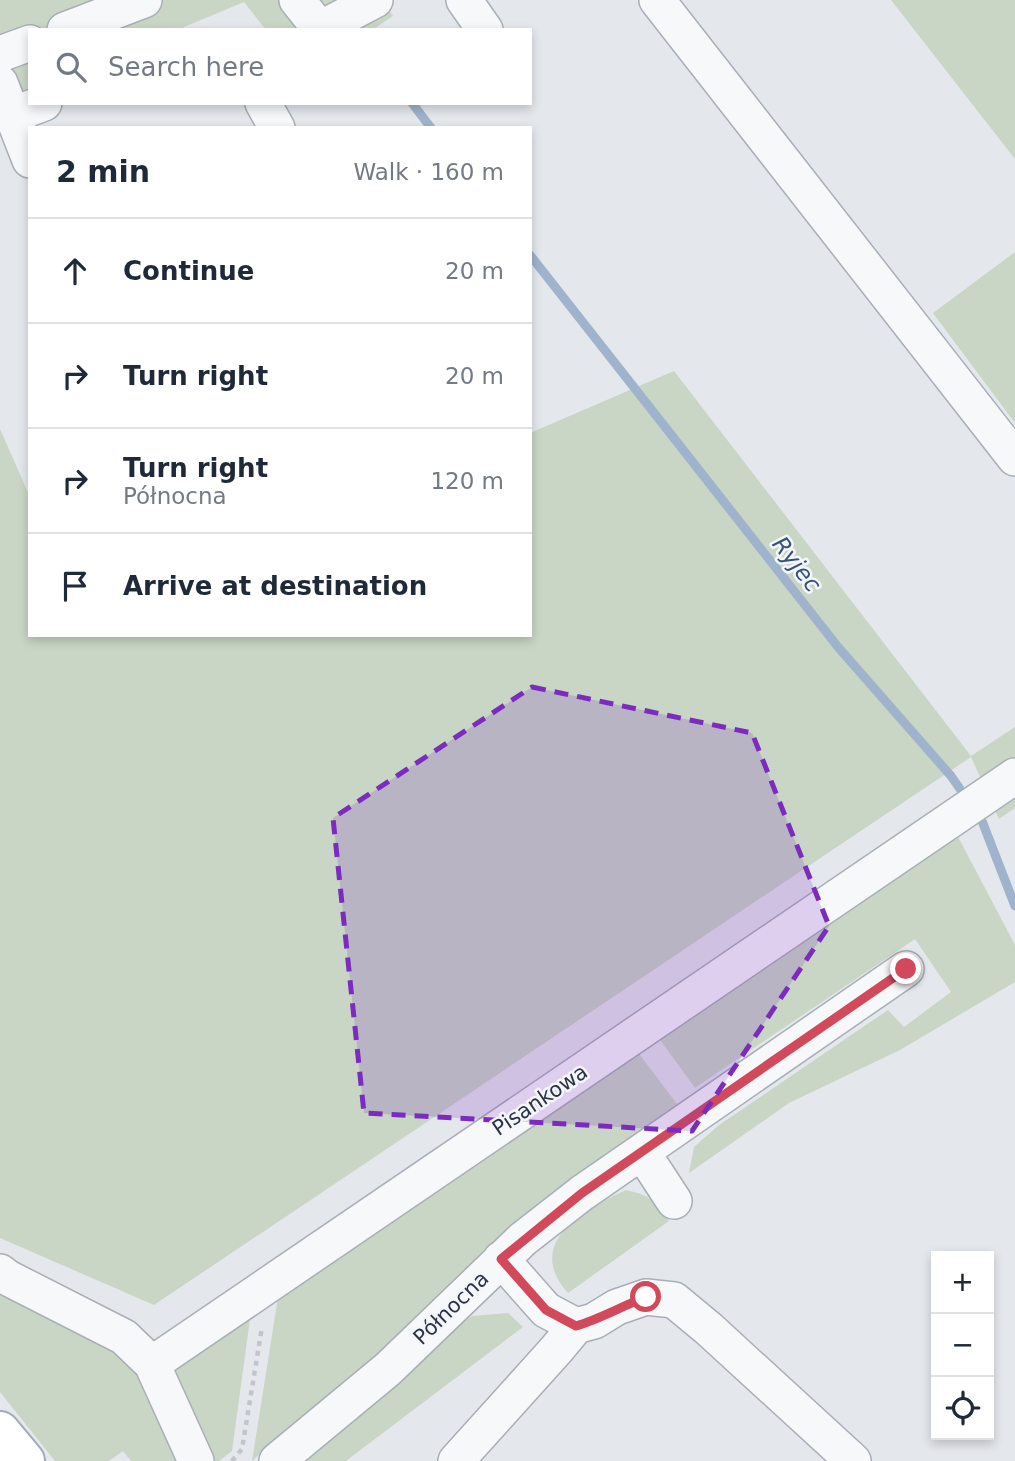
<!DOCTYPE html>
<html lang="en">
<head>
<meta charset="utf-8">
<style>
  :root { --surface:#fff; --page:#f2f2f3; --text:#1f2937; --muted:#747a83; --line:#e0e1e3 }
  body { margin:0; font-family:"DejaVu Sans",sans-serif; background:var(--page); color:var(--text) }
  .controls { position:absolute; right:21px; bottom:21px; display:grid; overflow:hidden; border-radius:0px; box-shadow:0 4px 10px #0003 }
  .controls button { width:63px; height:63px; display:grid; place-items:center; padding:0; border:0; border-bottom:2px solid var(--line); background:var(--surface); color:var(--text); font:35px sans-serif }
  .stop { position:absolute; width:21px; height:21px; margin:-16px; border:5px solid #d1495b; border-radius:50%; background:#fff }
  .stop.end { background:#d1495b; border-color:#fff; box-shadow:0 2px 7px #0008 }
  .list { margin:0; padding:0; list-style:none }
  h2 { display:flex; justify-content:space-between; align-items:center; height:91px; margin:0; padding:0 28px; font-size:30px }
  h2 small { font-size:23px; font-weight:400; color:var(--muted) }
  .list li { display:grid; grid-template-columns:46px 1fr auto; gap:21px; align-items:center; box-sizing:border-box; height:105px; padding:0 28px; border-top:2px solid var(--line) }
  .list b { display:block; font-size:26px; white-space:nowrap }
  .list p { margin:0; font-size:23px; white-space:nowrap; color:var(--muted) }
  .list em { font-size:23px; font-style:normal; color:var(--muted) }
  .icon { flex:none; width:38px; height:38px; fill:none; stroke:currentColor; stroke-width:2; stroke-linecap:round; stroke-linejoin:round }
  .map { position:relative; flex:none; width:1015px; height:1461px; overflow:hidden }
  .search { position:absolute; background:var(--surface); box-shadow:0 4px 10px #0003; left:28px; top:28px; width:504px; height:77px; display:flex; align-items:center; gap:18px; box-sizing:border-box; padding:0 24px; border-radius:0px; color:var(--muted); font-size:26px }
  .panel { position:absolute; background:var(--surface); box-shadow:0 4px 10px #0003; left:28px; top:126px; width:504px; height:511px; border-radius:0px }
  .map>svg:first-child { display:block }
</style>
</head>
<body>
<div class="map">
<svg width="1015" height="1461" viewBox="0 0 1015 1461">
  <rect width="100%" height="100%" fill="#e4e7ec"/>
  <!-- green -->
  <path fill="#c9d6c5" d="M0 0H382L393 16 372 30H266L244 2 177 30H30V98L0 111Z
    M891 0H1015V159Z
    M1015 252V423L933 313Z
    M674 371 971 756 1015 727V808L999 819 971 757 154 1305 0 1238V429L30 497V635H530V433Z
    M956 833 1015 945V982L900 1050 789 1103 689 1173 694 1147 719 1125 888 1010 904 1027 951 992 915 939 695 1088 658 1037Z
    M634 1047 677 1104 522 1216 379 1354 252 1461 279 1291Z
    M626 1190C649 1195 656 1200 669 1221L568 1293C523 1243 584 1209 626 1190Z
    M0 1288 79 1323 136 1365 181 1461H131L123 1451 109 1461H55L0 1392Z
    M508 1313 523 1327 346 1461H304L448 1332 472 1316Z
    M250 1319 232 1451 219 1461H207L168 1366Z"/>
  <g fill="none" stroke-linecap="round" stroke-linejoin="round">
    <!-- stream -->
    <path stroke="#9fb4cc" stroke-width="9" d="M412 103 431 128
      M530 255 838 647 951 776 967 799
      M975 811 982 821 1015 906"/>
    <defs>
      <path id="minor" d="M297 0 320 29 375 0
        M464 0 485 30
        M657 0 1015 458
        M65 30 144 0
        M0 54 30 43
        M0 83 30 160
        M263 103 277 128
        M12 115 44 103
        M642 1152 674 1201
        M501 1259 546 1310 576 1326 594 1321 617 1307 646 1297 674 1300 709 1329 853 1461
        M0 1272 8 1278 124 1337 152 1364
        M196 1461 152 1364 1015 776
        M277 1461 388 1369 523 1239 582 1193 906 969
        M456 1461 556 1350 576 1326"/>
      <path id="major" d="M0 1431 25 1461"/>
    </defs>
    <!-- minor casing -->
    <use href="#minor" stroke="#a9aeb7" stroke-width="38"/>
    <!-- major casing -->
    <use href="#major" stroke="#a3abb8" stroke-width="42"/>
    <!-- path -->
    <path stroke="#c2c5cb" stroke-width="4.5" stroke-dasharray="5 5" stroke-linecap="butt" d="M232 1461 242 1449 262 1327"/>
    <!-- minor -->
    <use href="#minor" stroke="#f7f8fa" stroke-width="35"/>
    <!-- major -->
    <use href="#major" stroke="#fff" stroke-width="38"/>
  </g>
  <g fill="none" stroke-linecap="round" stroke-linejoin="round">
    <!-- route -->
    <path stroke="#d1495b" stroke-width="9" d="M646 1297C622 1306 600 1319 576 1326L546 1310 501 1259 582 1193 906 969"/>
  </g>
  <!-- marked area -->
  <path fill="#7b2cbf" fill-opacity="0.2" stroke="#7b2cbf" stroke-width="5" stroke-dasharray="14 9" stroke-linejoin="round" d="M532 687 752 733 829 926 692 1131 364 1113 333 818Z"/>
  <g text-anchor="middle" stroke-width="5" stroke-linejoin="round" paint-order="stroke">
    <!-- street labels -->
    <g font-size="21" fill="#2b3445" stroke="#f4f6f9">
      <text transform="translate(540 1100) rotate(-34)" y="7">Pisankowa</text>
      <text transform="translate(451 1308) rotate(-44)" y="7">Północna</text>
    </g>
    <!-- water labels -->
    <g font-size="23" font-style="italic" fill="#34527a" stroke="#f4f6f9">
      <text transform="translate(797 564) rotate(52)" y="8">Ryjec</text>
    </g>
  </g>
</svg>
<div class="controls">
<button>+</button>
<button>−</button>
<button><svg class="icon" aria-label="locate" viewBox="0 0 24 24"><circle cx="12" cy="12" r="6"/><path d="M12 2v4M12 18v4M2 12h4M18 12h4"/></svg></button>
</div>
<div class="stop" style="left:646px;top:1297px"></div>
<div class="stop end" style="left:906px;top:969px"></div>
<div class="search"><svg class="icon" aria-label="search" viewBox="0 0 24 24"><circle cx="10" cy="10" r="6"/><path d="M15 15l6 6"/></svg>Search here</div>
<section class="panel">
<h2>2 min<small>Walk · 160 m</small></h2>
<ul class="list">
<li><svg class="icon" aria-label="ahead" viewBox="0 0 24 24"><path d="M12 20V5M6 11l6-6 6 6"/></svg><div><b>Continue</b></div><em>20 m</em></li>
<li><svg class="icon" aria-label="right" viewBox="0 0 24 24"><path d="M7 20v-9h11M14 6l5 5-5 5"/></svg><div><b>Turn right</b></div><em>20 m</em></li>
<li><svg class="icon" aria-label="right" viewBox="0 0 24 24"><path d="M7 20v-9h11M14 6l5 5-5 5"/></svg><div><b>Turn right</b><p>Północna</p></div><em>120 m</em></li>
<li><svg class="icon" aria-label="arrive" viewBox="0 0 24 24"><path d="M6 21V4h12l-3 4 3 4H6"/></svg><div><b>Arrive at destination</b></div></li>
</ul>
</section>
</div>
</body>
</html>
